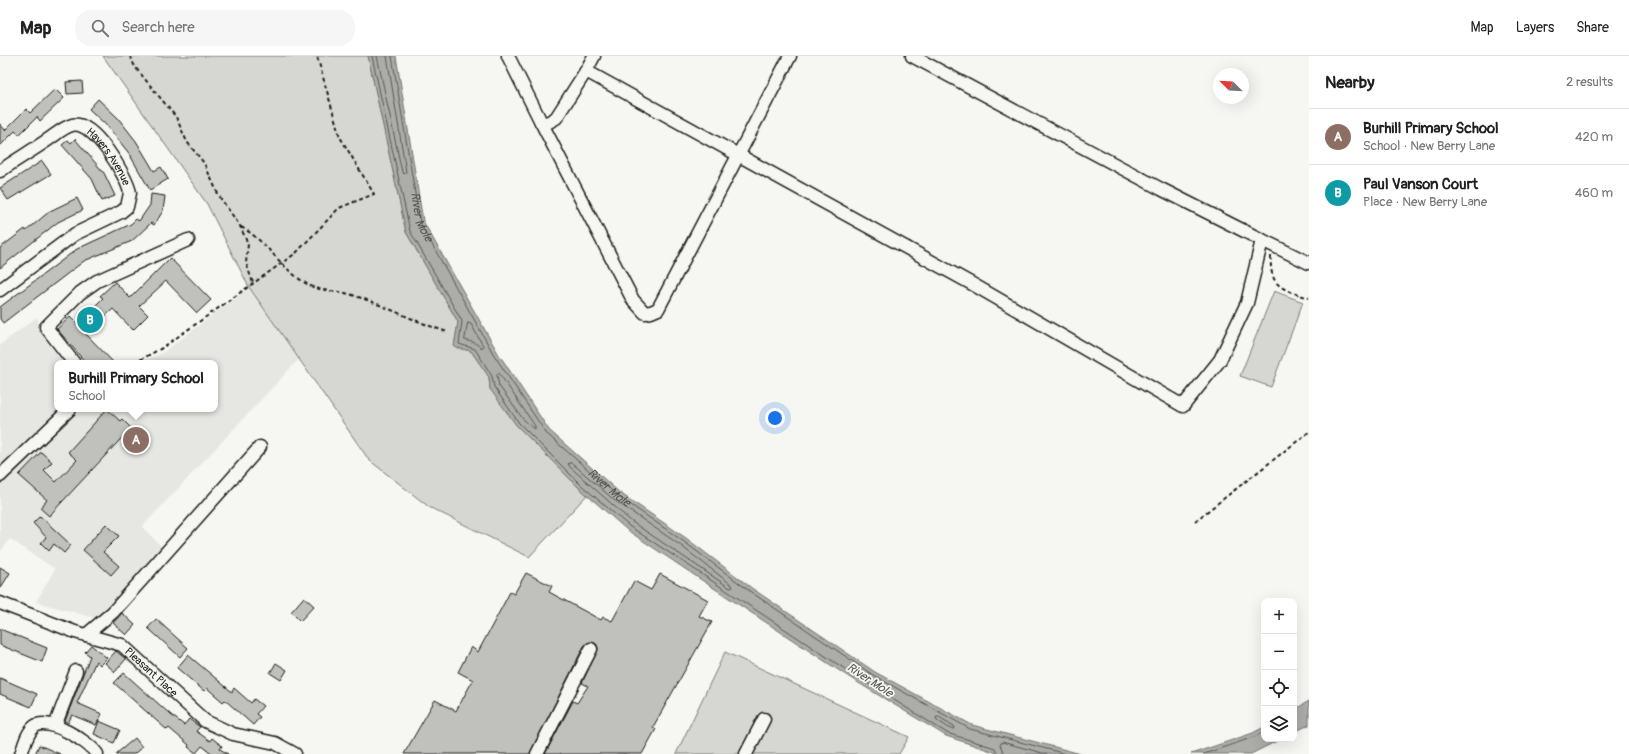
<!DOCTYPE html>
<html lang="en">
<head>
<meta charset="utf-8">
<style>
  :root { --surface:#fff; --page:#f6f6f6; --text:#202124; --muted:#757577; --line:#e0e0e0; --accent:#2563eb }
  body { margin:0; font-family:Pangolin,sans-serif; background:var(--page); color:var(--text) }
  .controls { position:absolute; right:12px; bottom:12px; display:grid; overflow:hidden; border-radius:8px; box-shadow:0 4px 16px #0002 }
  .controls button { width:36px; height:36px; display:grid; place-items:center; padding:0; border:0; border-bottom:1px solid var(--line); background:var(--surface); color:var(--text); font:20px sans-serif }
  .compass { position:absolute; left:1213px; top:12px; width:36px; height:36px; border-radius:50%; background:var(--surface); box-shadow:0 4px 16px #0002; rotate:294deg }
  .you { position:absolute; left:775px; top:362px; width:14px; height:14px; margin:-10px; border:3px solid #fff; border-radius:50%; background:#1a73e8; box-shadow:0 0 0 6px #1a73e833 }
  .badge { display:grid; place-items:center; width:26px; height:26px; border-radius:50%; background:var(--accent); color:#fff; font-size:13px; font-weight:700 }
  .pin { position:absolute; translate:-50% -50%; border:2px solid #fff; box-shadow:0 1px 4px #0006 }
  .popup { position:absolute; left:54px; top:304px; width:164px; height:52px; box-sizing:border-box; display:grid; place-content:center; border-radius:8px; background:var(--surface); filter:drop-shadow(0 1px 3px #0005); font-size:13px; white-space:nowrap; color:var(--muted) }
  .popup b { font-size:15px; color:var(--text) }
  .popup::after { content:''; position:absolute; left:50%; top:100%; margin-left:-8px; border:8px solid transparent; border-top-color:var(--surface) }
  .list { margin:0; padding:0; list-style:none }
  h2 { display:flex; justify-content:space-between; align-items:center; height:52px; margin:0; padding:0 16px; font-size:17px }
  h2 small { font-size:13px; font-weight:400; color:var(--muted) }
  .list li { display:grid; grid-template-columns:26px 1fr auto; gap:12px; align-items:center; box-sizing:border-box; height:56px; padding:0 16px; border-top:1px solid var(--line) }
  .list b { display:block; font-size:15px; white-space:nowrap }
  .list p { margin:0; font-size:13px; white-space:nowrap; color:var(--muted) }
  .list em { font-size:13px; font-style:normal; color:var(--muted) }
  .icon { flex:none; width:22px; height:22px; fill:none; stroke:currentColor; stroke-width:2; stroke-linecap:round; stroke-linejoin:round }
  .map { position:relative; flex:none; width:1309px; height:698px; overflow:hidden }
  header { display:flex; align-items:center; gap:24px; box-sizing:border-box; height:56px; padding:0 20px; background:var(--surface); border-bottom:1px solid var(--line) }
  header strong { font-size:19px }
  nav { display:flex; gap:22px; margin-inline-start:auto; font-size:14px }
  .search { width:280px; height:36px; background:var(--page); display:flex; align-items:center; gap:10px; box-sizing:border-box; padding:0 14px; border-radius:16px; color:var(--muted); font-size:15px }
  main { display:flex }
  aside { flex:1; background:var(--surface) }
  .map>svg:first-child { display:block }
</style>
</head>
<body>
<header>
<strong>Map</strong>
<div class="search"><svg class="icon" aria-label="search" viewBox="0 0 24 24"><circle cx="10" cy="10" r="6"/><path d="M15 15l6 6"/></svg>Search here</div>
<nav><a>Map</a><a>Layers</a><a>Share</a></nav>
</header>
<main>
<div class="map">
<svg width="1309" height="698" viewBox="0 0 1309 698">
  <rect width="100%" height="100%" fill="#f6f6f2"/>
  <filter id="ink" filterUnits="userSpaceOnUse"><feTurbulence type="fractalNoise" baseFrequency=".025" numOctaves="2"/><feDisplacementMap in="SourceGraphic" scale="8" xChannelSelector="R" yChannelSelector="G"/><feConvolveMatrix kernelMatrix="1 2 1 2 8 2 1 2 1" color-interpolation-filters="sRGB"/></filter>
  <g filter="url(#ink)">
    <!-- built -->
    <path fill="#e6e6e2" d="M249 231 299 303 142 471 164 493 106 557 95 562 36 546 55 513 10 483 0 496V428L81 353H215V307H142L164 296Z
      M37 261 40 274 67 307H57V353H63L0 414V289Z"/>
    <!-- green -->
    <path fill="#d6d6d2" stroke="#797977" d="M103 0H368L406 176 458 266 454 291 471 295 489 321 490 333 587 439 529 501 429 451 369 404 249 231 207 148Z
      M1274 235 1303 246 1271 331 1240 320Z
      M725 596 909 681 899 698H676Z"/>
    <!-- water -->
    <path fill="#acaca9" stroke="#727271" d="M368 0H396L423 165 498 297 549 374 620 437 686 482 753 533 875 616 972 669 1081 698H1000L946 680 852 623 700 523 627 474 578 431 516 369 490 333 489 321 471 295 454 291 458 266 406 176Z
      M1309 645V669L1294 676V654Z
      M1264 671V683H1281L1251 698H1191L1253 677Z"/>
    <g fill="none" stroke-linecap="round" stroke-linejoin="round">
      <!-- shore -->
      <g stroke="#565654" stroke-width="1">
        <path d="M372 0 410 175 462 265 459 288 475 293 492 320 494 331 519 367 580 428 629 470 854 619 947 677 995 692 998 698"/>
        <path d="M377 0 402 116 404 118 406 116 387 0"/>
        <path id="s1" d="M392 0 420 167 494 299 546 377 618 440 683 485 751 536 873 619 970 673 1066 698"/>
        <path d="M468 267 471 268 483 290 482 292 475 287 465 284Z"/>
        <path d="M499 317 535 370V373L523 363 499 330 497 319Z"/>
        <path d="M569 407H572L614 444 680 489 732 529 733 531 730 532 632 466 569 410Z"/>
        <path d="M939 661 954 670 955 673 949 672 937 664 936 662Z"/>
        <path d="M1004 698 1000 689 1002 686 1046 698"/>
        <path d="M1204 698 1254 681 1264 675"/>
      </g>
    </g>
    <!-- building -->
    <path fill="#c0c0bd" stroke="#1c1c1c" d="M82 25 83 37 67 38 66 26Z
      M55 33 64 42 40 65 37 61 19 79 15 75 0 90V68L5 74 26 53 30 57Z
      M98 43 118 62 136 85 154 115 161 111 168 123 150 134 131 101H132L108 71 89 53Z
      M75 83 104 117 115 140 102 145 92 123 62 89 68 84 71 87Z
      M42 105 51 118 8 144 0 132Z
      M151 138 165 140 163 155 154 169 151 167 132 185 84 205 3 267 0 263V251L77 193 131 168 136 163 139 165 150 149Z
      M77 142 83 154 58 166 0 212V192L25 173 26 175 50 155Z
      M170 202 211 244 197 257 166 225 139 250 148 259 133 274 113 253 86 278 114 307H86L57 273 70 261 77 268 103 242 100 240 115 226 130 242Z
      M107 353 120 365 122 363 131 372 49 460 40 452 47 444 19 419 41 396 52 406 44 414 56 426 77 404 68 396Z
      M40 460 71 489 64 497 54 488 49 495 41 487 46 481 33 467Z
      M106 468 119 480 103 496 119 510 111 519 83 494Z
      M0 511 10 517 0 533Z
      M526 517 552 530 549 536 601 564 603 561 612 565 634 525 651 534 660 518 708 544 699 560 712 566 653 671 656 673 642 698H545L573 645 577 647 588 630 582 627 598 593 597 589 591 586 584 590 530 698H404L435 644 456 655 473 624 458 616 471 591 478 596 510 536 514 538Z
      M304 541 314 550 300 565 291 556Z
      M122 557 135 569 126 579 113 567Z
      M156 563 188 592 180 601 148 572Z
      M0 573 47 592 42 606 0 589Z
      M91 589 107 602 100 609 96 605 77 647 102 658 96 669 72 659 68 667 65 665 90 600 85 596Z
      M116 595 126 603 115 616 105 607Z
      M188 599 232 636 234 632 251 647 254 643 263 650 256 658 260 661 253 669 225 644 223 646 207 632 204 635 177 612Z
      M276 607 287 614 281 624 270 617Z
      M124 617 171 659 184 669 189 663 200 671 196 675 210 685 212 682 222 690 220 693 228 698H213L202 690 196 697 188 691 189 689 169 672 167 674 114 627Z
      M0 622 37 638 31 651 0 638Z
      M99 665 120 674 114 687 94 678Z
      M135 682 142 691 134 698H116Z
      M39 689 60 698H35Z"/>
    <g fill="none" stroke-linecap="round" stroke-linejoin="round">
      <defs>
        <g id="minor">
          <path d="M508 0 541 66 547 67 556 62 586 15 974 229 1183 350 1220 304 1247 247 1262 184 1161 133 912 0"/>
          <path d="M586 15 594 0"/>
          <path d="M541 66 633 244 645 257 651 256 658 253 790 0"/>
          <path id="s2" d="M0 115C16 104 33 94 49 83 55 79 64 71 72 69 93 63 127 120 130 137L127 151 121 156 75 178 0 234"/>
          <path d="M1262 184 1309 207"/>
          <path d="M74 307 46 271 80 237 97 225 188 184"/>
          <path d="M0 420 70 353"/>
          <path id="s3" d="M0 547 75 576 122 589 205 665 233 678 275 687 295 698"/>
          <path d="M86 579 113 556 147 518 260 391"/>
          <path d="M55 670 76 615"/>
          <path d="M21 698C24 690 27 676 35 670 49 661 88 685 97 698"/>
          <path d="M537 698 591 593"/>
          <path d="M746 698 764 663"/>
        </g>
      </defs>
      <!-- minor casing -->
      <use href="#minor" stroke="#1c1c1c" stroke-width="15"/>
      <!-- path -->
      <path stroke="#1c1c1c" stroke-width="2" stroke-dasharray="4 3" stroke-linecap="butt" d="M130 0 135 11 176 61 187 86 204 107 219 140 240 170 248 188 246 207 253 227
        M241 171C267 185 281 213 307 228 319 236 335 234 349 238 383 248 414 266 448 276
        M1271 200C1269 231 1282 233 1309 242
        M134 307 162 292 296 197 339 152 374 138 340 81 317 0
        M1195 465 1309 376"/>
      <!-- minor -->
      <use href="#minor" stroke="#f6f6f2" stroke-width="12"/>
    </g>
  </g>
  <g text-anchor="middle" stroke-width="3.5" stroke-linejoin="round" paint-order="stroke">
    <!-- street labels -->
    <g font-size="11" fill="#1c1c1c" stroke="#f6f6f2">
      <text dy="4" stroke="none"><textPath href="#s2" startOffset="137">Havers Avenue</textPath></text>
      <text dy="4" stroke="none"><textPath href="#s3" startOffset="169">Pleasant Place</textPath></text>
    </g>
    <!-- water labels -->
    <g font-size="12" font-style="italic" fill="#565654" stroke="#f6f6f2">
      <text dy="4" stroke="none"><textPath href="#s1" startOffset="164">River Mole</textPath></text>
      <text dy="4" stroke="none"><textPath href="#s1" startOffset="498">River Mole</textPath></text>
      <text transform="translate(870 624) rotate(33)" y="4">River Mole</text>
    </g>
  </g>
</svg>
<div class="controls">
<button>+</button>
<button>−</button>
<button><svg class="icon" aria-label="locate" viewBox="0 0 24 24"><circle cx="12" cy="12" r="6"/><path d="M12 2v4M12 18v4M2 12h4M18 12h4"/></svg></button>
<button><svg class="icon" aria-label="layers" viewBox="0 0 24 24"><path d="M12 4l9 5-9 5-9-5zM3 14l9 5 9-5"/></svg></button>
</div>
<svg class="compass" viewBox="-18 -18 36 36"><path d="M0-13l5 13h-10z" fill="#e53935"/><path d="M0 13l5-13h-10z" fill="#757577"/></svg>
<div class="you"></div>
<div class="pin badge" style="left:136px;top:384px;background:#8d6e63">A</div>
<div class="popup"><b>Burhill Primary School</b>School</div>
<div class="pin badge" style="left:90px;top:264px;background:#0f9aa8">B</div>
</div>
<aside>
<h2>Nearby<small>2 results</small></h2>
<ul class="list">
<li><span class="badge" style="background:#8d6e63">A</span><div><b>Burhill Primary School</b><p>School · New Berry Lane</p></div><em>420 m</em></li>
<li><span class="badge" style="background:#0f9aa8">B</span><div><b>Paul Vanson Court</b><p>Place · New Berry Lane</p></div><em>460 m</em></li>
</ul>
</aside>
</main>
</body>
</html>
